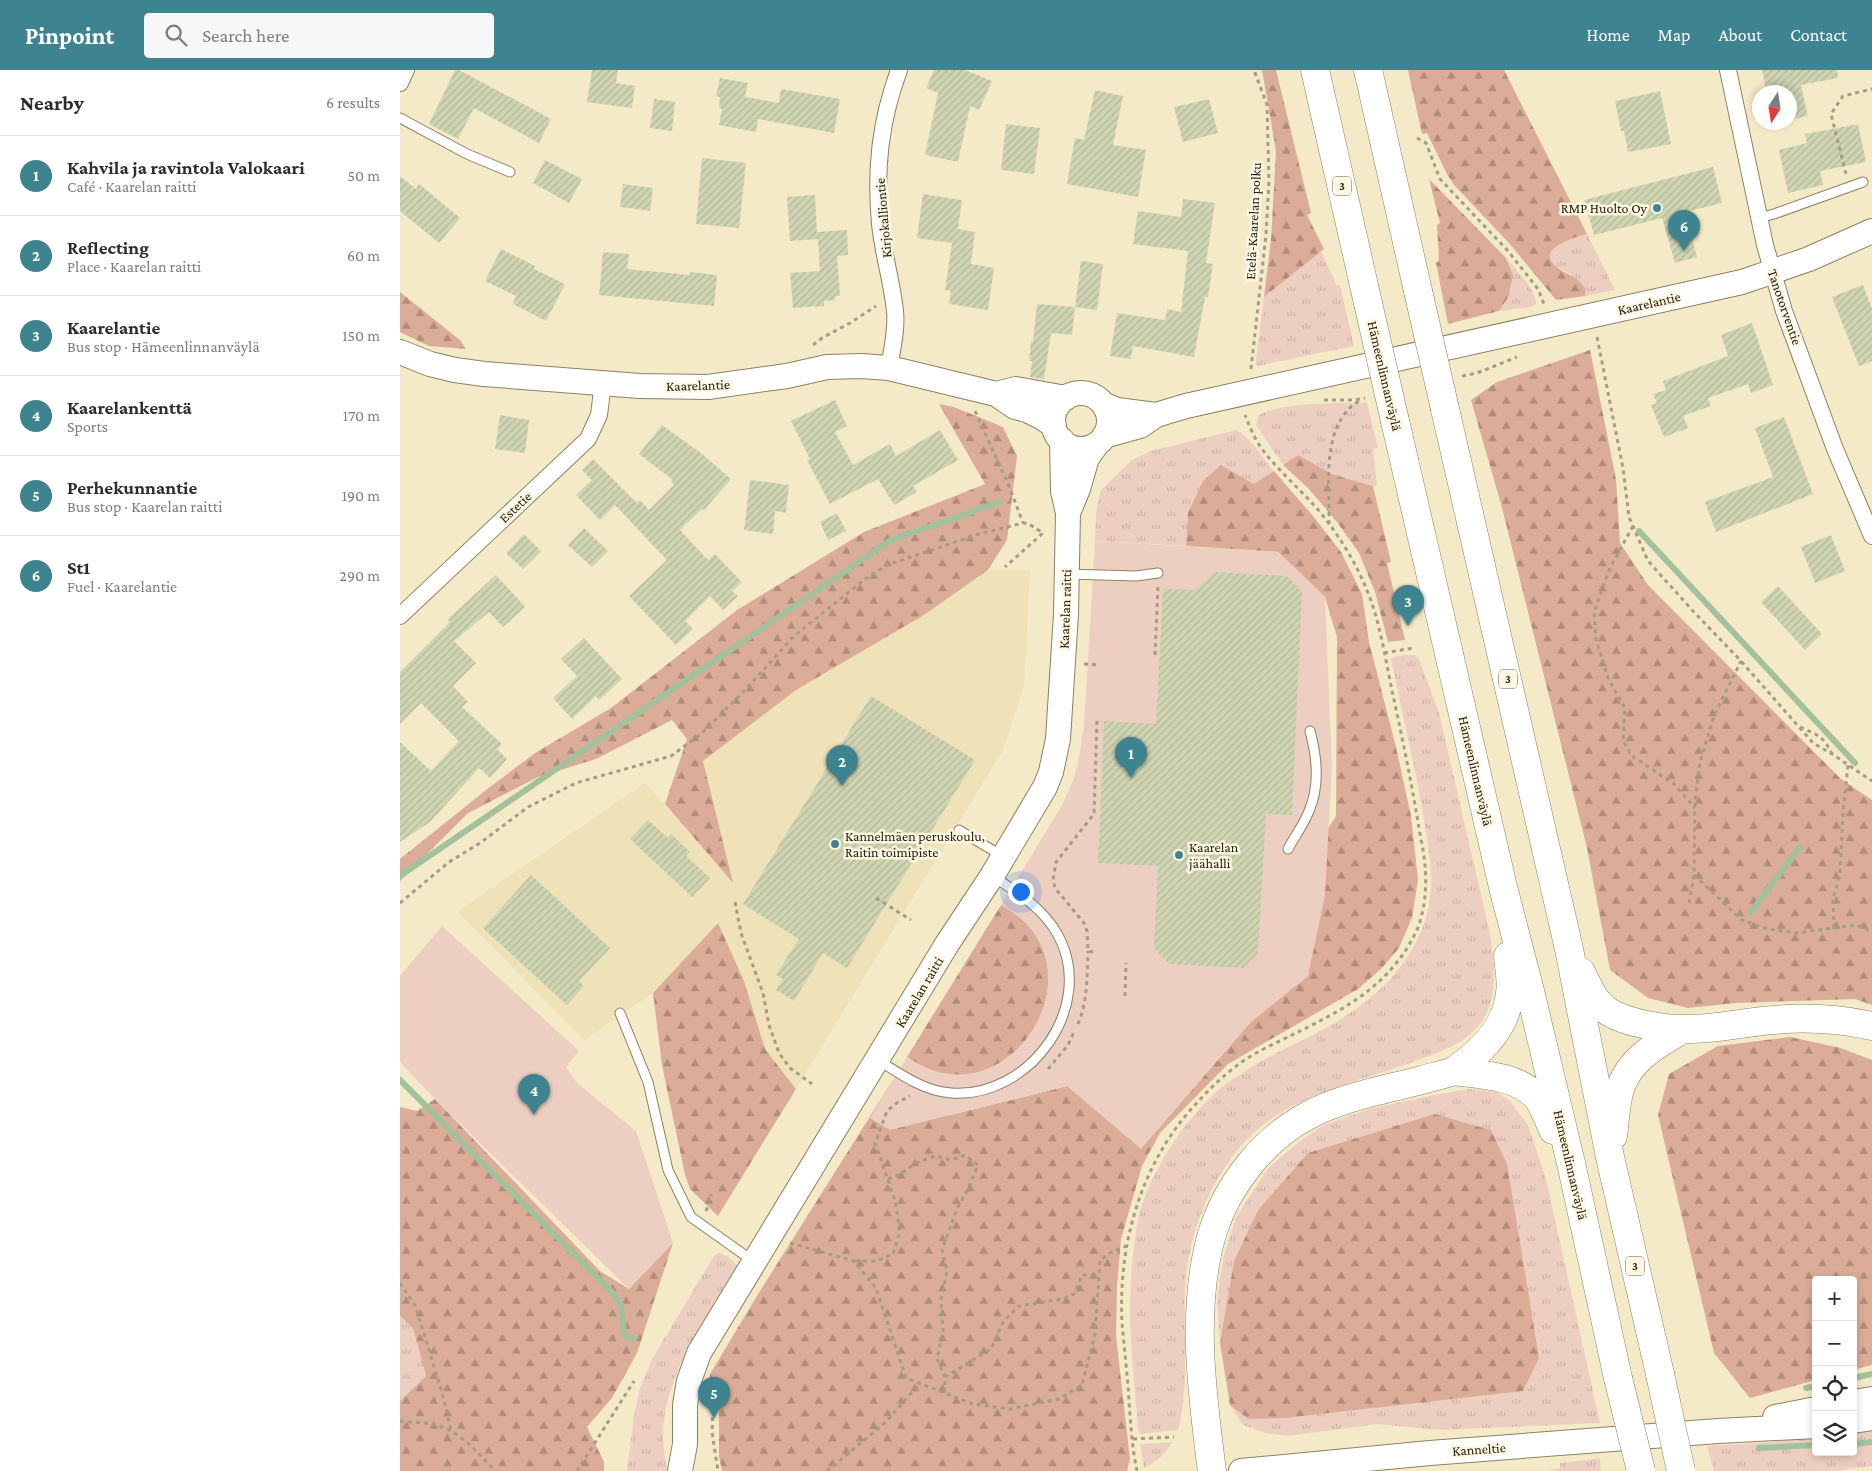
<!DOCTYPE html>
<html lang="en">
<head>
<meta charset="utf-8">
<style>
  :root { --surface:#fff; --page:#f7f7f7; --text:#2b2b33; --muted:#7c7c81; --line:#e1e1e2; --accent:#3e8490 }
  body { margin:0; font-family:"Crimson Pro",serif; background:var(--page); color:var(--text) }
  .controls { position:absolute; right:15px; bottom:15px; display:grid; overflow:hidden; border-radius:5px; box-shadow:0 2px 8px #0003 }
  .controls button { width:45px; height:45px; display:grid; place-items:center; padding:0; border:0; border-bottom:1px solid var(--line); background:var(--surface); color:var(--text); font:25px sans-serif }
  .compass { position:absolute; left:1352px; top:15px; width:45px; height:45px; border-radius:50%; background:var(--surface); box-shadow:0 2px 8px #0003; rotate:192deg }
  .you { position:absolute; left:620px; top:821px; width:18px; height:18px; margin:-12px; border:4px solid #fff; border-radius:50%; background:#1a73e8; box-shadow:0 0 0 8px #1a73e833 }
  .badge { display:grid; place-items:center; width:32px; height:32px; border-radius:50%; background:var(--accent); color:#fff; font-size:16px; font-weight:700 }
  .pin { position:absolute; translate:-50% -41px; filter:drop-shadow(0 1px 2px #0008) }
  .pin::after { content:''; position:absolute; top:26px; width:18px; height:15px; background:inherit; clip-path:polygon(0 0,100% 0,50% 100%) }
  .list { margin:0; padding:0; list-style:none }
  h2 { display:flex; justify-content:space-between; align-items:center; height:65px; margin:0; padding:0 20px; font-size:21px }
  h2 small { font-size:16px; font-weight:400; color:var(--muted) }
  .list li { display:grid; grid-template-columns:32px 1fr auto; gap:15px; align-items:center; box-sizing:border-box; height:80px; padding:0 20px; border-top:1px solid var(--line) }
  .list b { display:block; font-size:19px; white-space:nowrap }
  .list p { margin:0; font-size:16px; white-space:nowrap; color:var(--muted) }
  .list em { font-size:16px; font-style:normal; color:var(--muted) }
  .icon { flex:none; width:28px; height:28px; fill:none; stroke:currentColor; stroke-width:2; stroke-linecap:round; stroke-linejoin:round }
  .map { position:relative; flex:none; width:1472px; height:1401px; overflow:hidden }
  header { display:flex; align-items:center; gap:30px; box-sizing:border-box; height:70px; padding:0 25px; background:var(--accent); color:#fff }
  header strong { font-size:24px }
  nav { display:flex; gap:28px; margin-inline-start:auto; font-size:18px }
  .search { width:350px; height:45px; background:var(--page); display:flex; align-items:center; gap:12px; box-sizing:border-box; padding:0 18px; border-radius:5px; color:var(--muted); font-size:19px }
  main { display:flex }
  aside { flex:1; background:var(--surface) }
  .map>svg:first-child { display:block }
</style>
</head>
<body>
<header>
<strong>Pinpoint</strong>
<div class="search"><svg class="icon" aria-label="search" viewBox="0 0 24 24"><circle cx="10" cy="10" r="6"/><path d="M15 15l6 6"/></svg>Search here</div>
<nav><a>Home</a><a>Map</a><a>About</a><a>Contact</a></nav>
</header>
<main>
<aside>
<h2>Nearby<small>6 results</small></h2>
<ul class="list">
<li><span class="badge">1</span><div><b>Kahvila ja ravintola Valokaari</b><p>Café · Kaarelan raitti</p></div><em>50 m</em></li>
<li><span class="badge">2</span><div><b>Reflecting</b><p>Place · Kaarelan raitti</p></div><em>60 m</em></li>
<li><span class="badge">3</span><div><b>Kaarelantie</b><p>Bus stop · Hämeenlinnanväylä</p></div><em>150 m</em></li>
<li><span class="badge">4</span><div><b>Kaarelankenttä</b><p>Sports</p></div><em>170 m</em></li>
<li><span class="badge">5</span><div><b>Perhekunnantie</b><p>Bus stop · Kaarelan raitti</p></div><em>190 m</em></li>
<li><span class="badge">6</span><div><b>St1</b><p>Fuel · Kaarelantie</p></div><em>290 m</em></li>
</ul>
</aside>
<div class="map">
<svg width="1472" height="1401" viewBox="0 0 1472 1401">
  <defs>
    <pattern id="grass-tufts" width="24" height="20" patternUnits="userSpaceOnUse" patternTransform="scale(1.25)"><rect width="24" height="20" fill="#edcfc2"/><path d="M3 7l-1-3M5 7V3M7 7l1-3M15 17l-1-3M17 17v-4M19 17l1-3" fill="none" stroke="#cbb1a6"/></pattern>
    <pattern id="forest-firs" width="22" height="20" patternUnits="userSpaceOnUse" patternTransform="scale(1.25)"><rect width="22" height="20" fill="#dbad98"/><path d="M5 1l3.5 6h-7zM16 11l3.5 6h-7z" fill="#b18c7b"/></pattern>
    <pattern id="building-hatch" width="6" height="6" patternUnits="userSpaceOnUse" patternTransform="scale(1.25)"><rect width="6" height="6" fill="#cfd5b3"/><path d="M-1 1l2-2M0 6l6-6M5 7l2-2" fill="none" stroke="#b2b799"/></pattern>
  </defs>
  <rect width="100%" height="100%" fill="#f5eac8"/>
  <!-- built -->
  <path fill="#efe2b8" d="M588 500H630L624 616 603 680 396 1019 365 979 344 911 318 853 253 923 184 970 57 842 245 713 332 812 303 691 396 620 524 545Z"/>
  <!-- grass -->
  <path fill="url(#grass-tufts)" d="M1187 164 1215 220 1185 226 1186 219C1180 213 1175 207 1168 203 1162 199 1156 198 1152 192 1141 176 1177 166 1187 164Z
    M921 181 937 216 940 215 954 276 857 296 856 290 864 227Z
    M1106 188C1114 198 1138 221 1136 234L1131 237 1099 241C1114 220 1116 212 1106 188Z
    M967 333 978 378 973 379 977 415 973 416 934 405 898 385 883 395 856 355 859 345C885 331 937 334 967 333Z
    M836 360C848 364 864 390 874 401L854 414 821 395 788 443 786 476 695 471 696 443 701 420 732 390 751 381Z
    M1005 585H1015L1019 589 1039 643 1090 864C1094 893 1100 929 1079 955 1064 974 1040 982 1018 990 948 1016 871 1027 827 1094 802 1130 788 1174 785 1217 783 1265 790 1313 778 1360L741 1364 739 1363 738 1357C733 1299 726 1244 733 1185 735 1168 737 1149 743 1132 758 1091 786 1049 818 1020 826 1013 836 1007 844 1002 874 982 906 970 936 952 981 925 1019 887 1029 835 1035 806 1028 778 1024 749 1015 696 1002 642 991 589L997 586Z
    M1070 1019 1096 1022 1110 1031 1128 1055 1146 1109 1200 1353 1039 1360 977 1354 888 1366 865 1363 843 1355 830 1335 848 1349 1034 1044 908 1083 858 1140 834 1191 820 1273 817 1229 823 1189 836 1147 869 1097 900 1071 924 1055 969 1039 1034 1025Z
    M319 1183 327 1186 338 1196V1199C306 1250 263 1304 263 1367 263 1378 266 1390 268 1401H227L234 1346 239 1321 252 1289 314 1186Z
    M0 1246 13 1258 26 1306 0 1331Z
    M1472 1358V1396L1434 1401H1314L1307 1376 1372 1372 1416 1367V1382H1453V1362Z
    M772 1372C765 1385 757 1391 744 1398L740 1374Z
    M1200 1388 1201 1401H1146L1160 1398V1393Z"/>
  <!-- forest -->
  <path fill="url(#forest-firs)" d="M862 0H876L911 143 907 145 924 179 864 227 871 170 876 81Z
    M1008 0H1104L1187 164C1173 168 1133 179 1158 198 1170 207 1175 204 1186 219L1185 226 1156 230 1109 173 1054 115 1047 104 1027 63 1022 64Z
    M1029 109 1106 188 1113 206 1109 226 1099 241 1048 254 1036 193 1039 191 1037 155 1040 153Z
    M0 222 60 270 66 279 29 276 0 262Z
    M1190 280 1216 409 1220 473 1248 515 1441 709 1472 730V935L1455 929 1336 933 1288 938 1248 928 1210 900 1187 778 1101 434 1071 330 1097 312Z
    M539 334 554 337 603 357 617 386 607 470 588 500 524 545 396 620 303 691 333 813 265 734 287 669 272 650 196 689 138 707 68 743 0 811V789L86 720 135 683 211 638 337 540 464 462 585 414Z
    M898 385 934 405 973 416 991 492 987 493 1005 570 988 572 975 522 959 483 937 452 908 418 883 395Z
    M821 395 854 414 874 401 913 446 941 482 962 524 969 572 996 677 1011 746 1018 810 1012 848 999 878 981 899 958 919 828 994 760 1063 742 1096 721 1169 717 1216 716 1266 730 1389 727 1401H322L319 1386V1336L308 1335 310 1304 360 1221 493 1010 550 1045 667 1016 908 790 936 746 937 567 925 527 878 482 786 476 788 443 803 411Z
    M601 835C712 894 606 1059 507 987Z
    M318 853 344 911 365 979 396 1019 318 1146 290 1119 285 1105 262 995 253 923Z
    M1390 967 1441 978 1472 990V1295L1453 1300V1210H1416V1310L1350 1328 1314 1283 1258 1045 1269 1004 1318 976Z
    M35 1029 200 1201 229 1219 273 1173 237 1283 212 1328 187 1357 204 1392V1401H0V1331L26 1306 13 1258 0 1246V1037L17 1041Z
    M1034 1044 1091 1060 1107 1094 1139 1288 1123 1321 885 1348 848 1349 830 1335 820 1273 834 1191 858 1140 908 1083Z"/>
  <!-- pitch -->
  <path fill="#edcfc2" d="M695 471 878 482 925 527 932 697 925 825 908 906 851 952 741 1079 667 1016 490 1060 470 1048 507 987C606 1059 712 894 601 835L661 737 673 711 678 693 684 655Z
    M42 856 179 981 166 997 177 1013 236 1061 273 1173 229 1219 35 1029 0 992V906Z"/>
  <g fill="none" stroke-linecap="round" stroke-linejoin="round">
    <!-- stream -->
    <path stroke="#a3c19c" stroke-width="6" d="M1239 461 1455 693
      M0 806 491 470 600 432
      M1351 842 1400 777
      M0 1010 211 1221 221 1234 224 1262 227 1267 234 1269
      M1453 1308 1472 1304
      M1406 1318 1416 1316
      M1453 1374 1472 1372
      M1359 1378 1416 1375"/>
  </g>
  <!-- building -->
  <path fill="url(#building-hatch)" d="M55 0H59L151 49 139 73 74 38 58 69 29 54Z
    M192 0H218L216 13 235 16 232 38 187 32Z
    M534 0H565L592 11 579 40 570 36 558 92 525 85 538 23 526 18Z
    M1362 0H1437L1438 8 1401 15 1408 46 1390 50V22H1367Z
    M320 8 348 13 345 27 379 33 381 19 440 29 434 63 358 49 356 62 319 55 322 39 319 38 320 27 316 26Z
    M695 20 723 26 713 75 746 80 738 127 667 114 675 68 684 70Z
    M1260 21 1271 74 1228 82 1224 61H1221L1215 31Z
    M254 29 275 32 272 61 250 58Z
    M809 29 818 63 783 72 774 37Z
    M606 54 640 58 634 104 601 100Z
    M1458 54 1466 92 1420 101 1423 115 1388 123 1379 80 1407 73 1405 64Z
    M302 88 346 93 339 158 296 154Z
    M145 90 182 109 169 133 133 113Z
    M1313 97 1322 133 1285 142 1297 187 1275 193 1262 148 1194 165 1184 130Z
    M0 106 16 119 19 114 60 148 39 173 0 141Z
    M223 114 253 118 250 141 220 137Z
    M523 124 562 130 558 159 575 162 571 194 594 198 588 240 549 234 551 221 545 220 552 173 517 168Z
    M415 125 417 162 447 160 448 185 437 186 440 226H435V230L424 231V236L393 238 390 203 420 201 418 169 390 171 387 127Z
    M783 129 815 133 806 193 813 194 808 227H805L794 287 733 276 731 289 710 286 717 243 765 250 767 239 781 242 788 181 733 174 738 141 781 147Z
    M101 179 135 196 134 199 165 214 146 251 113 234 116 226 85 211Z
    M203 182 229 184 227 199 290 205V202L317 205 314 236 199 225Z
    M681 191 703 194 697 240 675 237Z
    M1463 215 1472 239V291L1459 296 1432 227Z
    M637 234 675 237 672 265 651 263 644 309 630 307 632 291H629L631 271H633Z
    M1352 253 1373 315 1351 323 1348 314 1308 328 1311 336 1283 346 1288 358 1264 367 1251 335 1257 333 1253 324 1266 320 1263 311 1328 286 1321 265Z
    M435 330 447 356 435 362 453 395 490 374 496 386 540 360 558 390 513 416 517 422 494 435 478 409 430 434 407 390 410 389 391 351Z
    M100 345 129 350 125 383 95 379Z
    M1384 347 1413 424 1316 462 1305 432 1373 407 1355 358Z
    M262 355 302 384 331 409 304 440 302 439 287 453H285L286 454 280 460 308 490 315 484 342 512 332 521 338 526 323 540 310 526 285 551 293 559 276 575 229 526 267 490 215 435 200 450 176 425 192 410 182 400 193 389 237 433 240 430 249 440 274 415 271 412 273 410 239 384Z
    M350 410 389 415 386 443 375 441 373 464 344 460Z
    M437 443 446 461 428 470 420 452Z
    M184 458 208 481 192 497 168 475Z
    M124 464 141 481 123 499 106 483Z
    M1431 465 1445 501 1415 513 1401 477Z
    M814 502 887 506 902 522 892 745 866 744 858 883 843 898 769 894 754 878 758 796 698 793 704 651 756 654 763 519 795 520Z
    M96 505 125 537 103 557 89 542 54 571 76 593 53 616 68 632 62 637 102 674 97 679 107 689 90 708 79 698 30 752 0 772V672L31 701 59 671 21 633 0 654V602L50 552 48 549Z
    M1378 516 1422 564 1405 580 1361 532Z
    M184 568 222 609 199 630 196 626 172 649 153 628 177 606 161 589Z
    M471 626 575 690 447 898 423 883 394 931 376 920 383 909 376 905 399 869 343 834Z
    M248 750 268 768 271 764 290 782 286 786 310 808 292 827 230 769Z
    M131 805 210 878 179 911 184 916 167 935 83 858Z"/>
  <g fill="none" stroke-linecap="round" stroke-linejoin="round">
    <defs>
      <path id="service" d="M0 48 67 84 110 102
        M1359 148 1374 144 1463 112
        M667 504 736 506 758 503
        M559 760 604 787
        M888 779C895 766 904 754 909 741 920 716 917 687 910 661
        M220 943 248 1012 268 1100 291 1147 353 1191
        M478 990C500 1004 524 1021 551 1023 629 1029 697 937 658 865 643 838 618 823 594 807"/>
      <path id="minor" d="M1328 0 1365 175 1384 241 1435 379 1472 466
        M0 13 6 0
        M489 298C492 279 497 260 495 241 492 212 483 183 480 154 475 99 480 52 499 0
        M0 546 188 369 199 345 203 313"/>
      <path id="secondary" d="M0 282 30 294 55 300 84 304 240 316 308 317 387 306 427 297 461 296 489 298 596 324 615 337 627 340 643 348 654 356
        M653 351a28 28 0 1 1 56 0a28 28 0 1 1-56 0Z
        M596 324 616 319 666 328
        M705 335 717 340 756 345
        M704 366 740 356 756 345 786 336 1342 212 1409 189 1472 161
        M668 443 678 419 687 388 697 374
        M1453 1332 1472 1329
        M1375 1347 1416 1339
        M1453 1351 1472 1348
        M280 1401 285 1374V1335L289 1311 299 1283 547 874 592 806 645 717 651 702 658 669 666 544 668 443 663 421 662 370
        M841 1401 1030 1383 1318 1361 1416 1356"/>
      <path id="trunk" d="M915 0 968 233
        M968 0 1018 221
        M1045 339 1169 879 1210 1087 1260 1304
        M995 351 1103 817 1130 921 1171 1093 1218 1308
        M1181 902C1189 917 1194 933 1209 942 1227 953 1262 959 1283 959 1312 960 1344 952 1374 950 1406 947 1440 949 1472 956
        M1053 1001C1080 1005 1114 1005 1135 1025 1143 1033 1148 1049 1153 1060
        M1213 1066C1215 1051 1216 1029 1221 1016 1232 987 1257 975 1283 959
        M812 1401C802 1325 790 1235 813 1161 828 1114 864 1069 907 1046 942 1027 984 1020 1022 1010 1032 1007 1042 1005 1051 1002 1057 1000 1062 995 1067 991 1089 974 1107 953 1110 923 1112 912 1109 898 1108 886"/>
    </defs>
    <!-- service casing -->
    <use href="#service" stroke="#8b8162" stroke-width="11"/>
    <!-- minor casing -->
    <use href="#minor" stroke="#8b8162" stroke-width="18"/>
    <!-- secondary casing -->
    <use href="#secondary" stroke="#8b8162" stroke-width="26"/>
    <!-- trunk casing -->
    <use href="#trunk" stroke="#8b8162" stroke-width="29"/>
    <!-- path -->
    <path stroke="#a59d83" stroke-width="3" stroke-dasharray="4 4" stroke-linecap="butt" d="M1017 68 1026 73 1040 109 1108 181 1138 219 1144 234
      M1446 104 1431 44 1443 26 1472 19
      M1197 267 1223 398 1229 447 1248 491 1293 541 1341 591 1413 673 1432 684 1472 711
      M413 275 422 268 450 253 476 236
      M851 299 866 165 869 111 867 35 854 0
      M1062 306 1077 303 1117 287
      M924 330H955L965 328
      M575 341 609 416 623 453
      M929 454C930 419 922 370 947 341 951 336 957 332 962 329
      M1233 456 1210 498 1194 542 1196 569 1208 608 1225 638 1223 671 1232 686 1274 714 1295 738
      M984 583 1013 578
      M755 585 758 516
      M684 594 700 595
      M1400 657C1417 665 1423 665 1432 684
      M1294 805 1342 850 1368 859 1396 863 1456 855 1472 861
      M476 828 511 850
      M335 832 341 863 363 923 369 955 379 983 390 998 412 1014
      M0 833 49 792 80 773 128 737 176 713 271 686 301 664 347 618 394 566 465 509 487 495 579 464 623 453 629 454 643 463 605 497
      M1289 833 1294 805 1295 731 1300 692 1314 646 1341 591
      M1434 858 1433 829 1440 804 1443 743 1448 695
      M693 882 688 881 687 861 684 853 655 818 653 810 656 792 694 744 697 651
      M725 926 726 893
      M678 954C688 930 687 906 688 881
      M648 999 668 975 674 962
      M488 1109 499 1105 516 1093 535 1086 551 1090 565 1085 578 1095 568 1119 558 1137 542 1180 547 1201 541 1230 543 1261 537 1289 545 1307
      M306 1141 311 1129V1124
      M390 1173 454 1191 476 1218 506 1308 573 1334 610 1339 659 1329 682 1315 695 1264 700 1190 710 1183 726 1176
      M455 1191H477L493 1184 500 1161 495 1130 475 1073 487 1041 498 1032 510 1026
      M0 1213 15 1235 42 1322 51 1360
      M544 1323 545 1307 591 1279 603 1252 619 1236 662 1229 674 1224 682 1205H699
      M313 1339 312 1362 318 1401
      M0 1351C10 1352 21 1352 31 1354 59 1359 76 1381 95 1401
      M733 1369 774 1367
      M177 1401 234 1311
      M427 1401 486 1352 519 1314
      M737 1401C731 1373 730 1343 728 1315 726 1294 724 1273 722 1253 718 1174 741 1093 795 1035 813 1015 833 996 856 983 918 950 983 930 1016 862 1025 842 1027 816 1025 795 1024 781 1020 766 1018 752 1011 711 1003 671 994 630 987 598 981 557 970 528 958 496 941 468 920 442 903 422 882 404 865 383 856 372 850 358 845 345"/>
    <!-- service -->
    <use href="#service" stroke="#fff" stroke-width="9"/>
    <!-- minor -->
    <use href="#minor" stroke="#fff" stroke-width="16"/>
    <!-- secondary -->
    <use href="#secondary" stroke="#fff" stroke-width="24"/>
    <!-- trunk -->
    <use href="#trunk" stroke="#fff" stroke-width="28"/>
    <defs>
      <path id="trunk-bridge" d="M1018 221 1045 339
        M968 233 995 351
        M1260 1304 1281 1401
        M1218 1308 1241 1401"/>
    </defs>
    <!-- trunk-bridge casing -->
    <use href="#trunk-bridge" stroke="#8b8162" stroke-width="29" stroke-linecap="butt"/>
    <!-- trunk-bridge -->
    <use href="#trunk-bridge" stroke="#fff" stroke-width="28"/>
  </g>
  <!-- markers -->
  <g fill="#3e8490" stroke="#fef8e3" stroke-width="2">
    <circle cx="1257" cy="138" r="5"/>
    <circle cx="435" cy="774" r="5"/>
    <circle cx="779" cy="785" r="5"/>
  </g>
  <g text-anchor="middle" stroke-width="5" stroke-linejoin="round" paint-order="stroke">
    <!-- shield labels -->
    <g fill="#fef8e3" stroke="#656151" stroke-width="1">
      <rect x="933" y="106.5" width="18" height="19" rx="4"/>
      <rect x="1099" y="599.5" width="18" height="19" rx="4"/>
      <rect x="1226" y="1186.5" width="18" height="19" rx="4"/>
    </g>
    <g font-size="12" font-weight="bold" fill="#242013">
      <text x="942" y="120">3</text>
      <text x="1108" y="613">3</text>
      <text x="1235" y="1200">3</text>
    </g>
    <!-- poi labels -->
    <g font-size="14" fill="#242013" stroke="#fef8e3" text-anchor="start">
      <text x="1247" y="143" text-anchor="end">RMP Huolto Oy</text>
      <text x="445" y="771">Kannelmäen peruskoulu,<tspan x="445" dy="16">Raitin toimipiste</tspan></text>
      <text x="789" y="782">Kaarelan<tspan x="789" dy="16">jäähalli</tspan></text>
    </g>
    <!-- street labels -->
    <g font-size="14" fill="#242013" stroke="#fef8e3">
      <text transform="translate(483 148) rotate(-95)" y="5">Kirjokalliontie</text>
      <text transform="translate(853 151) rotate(-87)" y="5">Etelä-Kaarelan polku</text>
      <text transform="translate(1249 233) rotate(-13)" y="5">Kaarelantie</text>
      <text transform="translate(1385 237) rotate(71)" y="5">Tanotorventie</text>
      <text transform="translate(985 306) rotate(77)" y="5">Hämeenlinnanväylä</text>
      <text transform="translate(298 315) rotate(-2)" y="5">Kaarelantie</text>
      <text transform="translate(115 437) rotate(-43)" y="5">Estetie</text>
      <text transform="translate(665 539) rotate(-88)" y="5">Kaarelan raitti</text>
      <text transform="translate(1076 701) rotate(77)" y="5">Hämeenlinnanväylä</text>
      <text transform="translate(519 922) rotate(-59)" y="5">Kaarelan raitti</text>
      <text transform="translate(1171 1095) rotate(77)" y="5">Hämeenlinnanväylä</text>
      <text transform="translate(1079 1379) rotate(-4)" y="5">Kanneltie</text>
    </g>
  </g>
</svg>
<div class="controls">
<button>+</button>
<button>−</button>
<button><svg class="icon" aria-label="locate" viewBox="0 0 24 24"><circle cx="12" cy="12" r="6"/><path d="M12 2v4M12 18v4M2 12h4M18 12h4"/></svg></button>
<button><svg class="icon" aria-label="layers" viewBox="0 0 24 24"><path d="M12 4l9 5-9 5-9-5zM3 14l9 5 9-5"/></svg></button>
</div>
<svg class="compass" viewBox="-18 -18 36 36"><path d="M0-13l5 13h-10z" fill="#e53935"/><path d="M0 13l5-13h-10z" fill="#7c7c81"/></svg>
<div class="you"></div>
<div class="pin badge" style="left:731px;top:708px">1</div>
<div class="pin badge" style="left:442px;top:716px">2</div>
<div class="pin badge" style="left:1008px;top:556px">3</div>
<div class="pin badge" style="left:134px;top:1045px">4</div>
<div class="pin badge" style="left:314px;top:1348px">5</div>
<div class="pin badge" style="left:1284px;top:181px">6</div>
</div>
</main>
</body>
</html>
